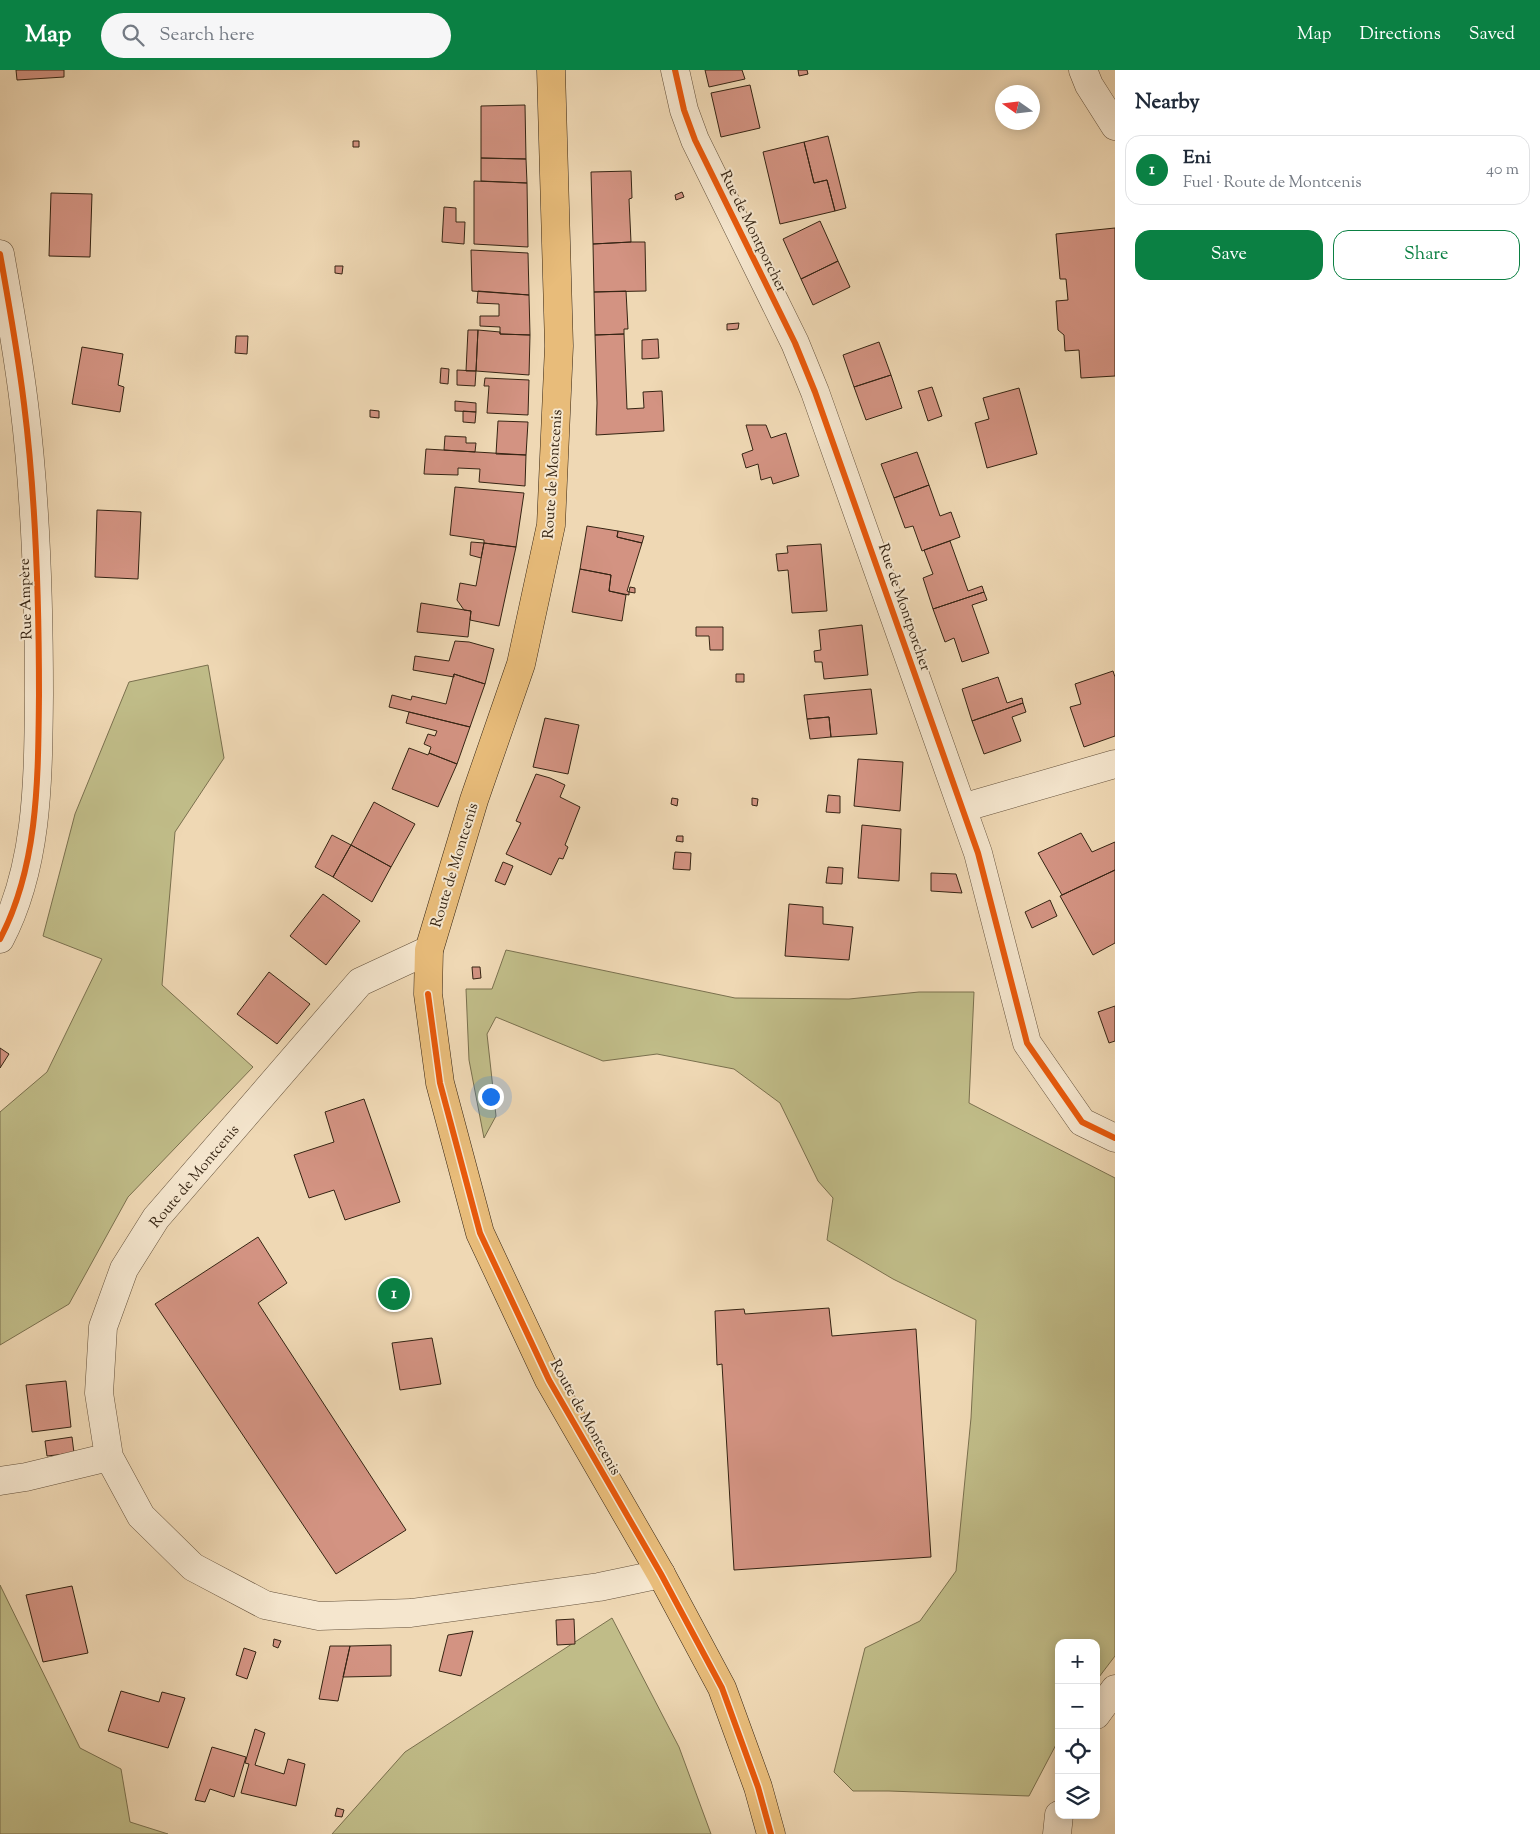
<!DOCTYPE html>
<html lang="en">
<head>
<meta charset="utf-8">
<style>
  :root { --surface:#fff; --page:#f6f6f7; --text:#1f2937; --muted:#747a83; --line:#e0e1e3; --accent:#0b8043 }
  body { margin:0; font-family:"Sorts Mill Goudy",serif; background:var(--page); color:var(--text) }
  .controls { position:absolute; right:15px; bottom:15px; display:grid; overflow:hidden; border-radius:10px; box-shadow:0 2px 12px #0003 }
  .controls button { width:45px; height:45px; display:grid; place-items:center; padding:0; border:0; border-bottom:1px solid var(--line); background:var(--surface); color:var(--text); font:25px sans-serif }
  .compass { position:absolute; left:995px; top:15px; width:45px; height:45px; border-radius:50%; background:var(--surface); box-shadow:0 2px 12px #0003; rotate:284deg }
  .you { position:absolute; left:490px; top:1026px; width:18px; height:18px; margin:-12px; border:4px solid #fff; border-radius:50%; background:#1a73e8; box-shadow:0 0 0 8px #1a73e833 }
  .badge { display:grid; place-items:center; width:32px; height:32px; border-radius:50%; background:var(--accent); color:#fff; font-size:16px; font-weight:700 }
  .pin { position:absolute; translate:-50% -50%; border:2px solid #fff; box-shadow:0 1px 5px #0006 }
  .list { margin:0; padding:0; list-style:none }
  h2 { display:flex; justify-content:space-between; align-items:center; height:65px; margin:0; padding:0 20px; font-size:21px }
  h2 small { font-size:16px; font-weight:400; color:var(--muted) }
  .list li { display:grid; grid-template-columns:32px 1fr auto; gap:15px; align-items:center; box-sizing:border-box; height:70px; margin:0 10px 10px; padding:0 10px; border:1px solid var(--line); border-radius:15px }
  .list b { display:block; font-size:19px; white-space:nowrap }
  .list p { margin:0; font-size:16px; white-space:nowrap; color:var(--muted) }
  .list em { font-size:16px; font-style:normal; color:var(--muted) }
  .actions { display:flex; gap:10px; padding:15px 20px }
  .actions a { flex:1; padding:11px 0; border:1px solid var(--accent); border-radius:15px; text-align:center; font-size:18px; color:var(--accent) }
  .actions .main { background:var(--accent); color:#fff }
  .icon { flex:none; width:28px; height:28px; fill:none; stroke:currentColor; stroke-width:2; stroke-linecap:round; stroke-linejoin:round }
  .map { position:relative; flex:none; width:1115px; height:1764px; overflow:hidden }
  header { display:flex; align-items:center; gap:30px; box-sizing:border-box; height:70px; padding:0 25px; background:var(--accent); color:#fff }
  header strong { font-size:24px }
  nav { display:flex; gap:28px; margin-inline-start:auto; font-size:18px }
  .search { width:350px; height:45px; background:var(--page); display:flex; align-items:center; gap:12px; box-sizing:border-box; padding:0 18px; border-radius:28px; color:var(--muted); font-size:19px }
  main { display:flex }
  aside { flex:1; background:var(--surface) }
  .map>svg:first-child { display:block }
</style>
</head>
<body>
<header>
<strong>Map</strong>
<div class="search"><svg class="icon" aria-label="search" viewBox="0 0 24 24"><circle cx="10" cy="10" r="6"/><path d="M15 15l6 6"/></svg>Search here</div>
<nav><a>Map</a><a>Directions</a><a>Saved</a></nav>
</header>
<main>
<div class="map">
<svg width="1115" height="1764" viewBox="0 0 1115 1764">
  <rect width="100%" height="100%" fill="#efd8b4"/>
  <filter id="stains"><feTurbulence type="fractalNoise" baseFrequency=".004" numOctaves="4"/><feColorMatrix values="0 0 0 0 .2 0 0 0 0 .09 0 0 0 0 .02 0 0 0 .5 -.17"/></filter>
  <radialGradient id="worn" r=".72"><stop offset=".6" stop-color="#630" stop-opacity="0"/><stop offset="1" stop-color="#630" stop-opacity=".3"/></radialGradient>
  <!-- green -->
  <path fill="#c0bc88" stroke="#7a704e" d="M208 595 224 688 175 762 162 915 253 997 128 1127 69 1234 0 1275V1042L47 1002 102 889 43 866 75 744 129 612Z
    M506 880 735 928 849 929 919 922H974L969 1033 1115 1108V1586L1096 1611V1573H1059V1669L1029 1726 889 1721H853L834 1702 865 1578 920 1551 956 1501 971 1348 976 1250 893 1209 827 1170 833 1128 818 1111 780 1033 734 999 657 984 603 991 496 947 487 964 496 1046 484 1068 469 990 466 919H492Z
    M0 1515 80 1678 121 1699 130 1752 168 1764H0Z
    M612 1548 679 1677 711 1764H332L405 1682Z"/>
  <!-- building -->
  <path fill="#d39382" stroke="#352413" d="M16 0H64V7L17 10Z
    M705 0H742L745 9 709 17Z
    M798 0H807L808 4 799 6Z
    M750 15 760 58 721 67 711 23Z
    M525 35 526 89 481 88V36Z
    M828 66 846 138 835 141 827 110 814 113 804 72Z
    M353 71H359V77H353Z
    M804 72 814 113 827 110 835 141 780 154 763 82Z
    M481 88 526 89 527 113 481 111Z
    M631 101 632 128 629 129 631 172 593 174 591 102Z
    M474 111 527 113 528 177 474 174Z
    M682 122 684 127 676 130 675 125Z
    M51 123 92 124 90 187 49 186Z
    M444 137 456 138V152H465L464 174 442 172Z
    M820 151 838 191 801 209 783 169Z
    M1115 158V306L1081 308 1079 280 1065 281 1064 265 1058 260 1056 231 1068 230 1066 209H1060L1056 164Z
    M631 172H645L646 221 594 222 593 174Z
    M471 180 528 183 529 225 472 221Z
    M838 191 850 217 813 235 801 209Z
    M335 196H343L342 204 335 203Z
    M478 221 529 225 530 265 500 264V257L480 256V246H499V234L477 233Z
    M626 221 628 259H624V264L595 265 594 222Z
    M739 253 738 259 727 260V254Z
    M468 260H478L476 301H466Z
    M478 260 500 262V264L530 265 529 305 476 301Z
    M624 264 627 339 644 338 643 322 662 321 664 361 596 365 597 333 595 265Z
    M236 266H248L247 284 235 283Z
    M658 269 659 288 642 289V270Z
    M879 272 891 305 854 317 843 285Z
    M82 277 123 284 118 315 124 317 120 342 72 334Z
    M441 298 449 299 448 314 440 313Z
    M457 300 476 301 475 316 457 315Z
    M891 305 902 338 866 350 854 317Z
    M485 308 529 310 528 345 487 343 489 316H484Z
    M932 317 942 346 928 351 918 321Z
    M1019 318 1037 384 987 398 975 353 989 349 983 328Z
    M455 331 476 333V342L455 341Z
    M370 340 379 341V348L370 347Z
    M463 341 476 342 475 353 463 352Z
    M498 351 528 352 526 385 496 384Z
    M746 355H766L771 368 786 363 799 406 773 414 771 407 761 410 758 394 746 398 742 384 753 380Z
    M445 366 466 367V373H476L475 382 444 380Z
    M426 379 526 385 525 416 479 412 480 399 458 398V405L424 404Z
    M917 382 929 415 894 428 881 394Z
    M929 415 940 446 951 442 960 467 922 481 913 456 905 458 894 428Z
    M455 417 524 423 516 477 484 473V470L450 465Z
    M97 440 141 442 138 509 95 507Z
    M587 456 618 461 617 467 642 473 627 521 629 522V525L609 521 611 505 580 499Z
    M618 461 644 466 642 473 617 467Z
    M950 471 968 521 982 516 984 522 933 539 923 508 933 504 924 480Z
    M471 472 484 473 481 488 470 485Z
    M484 473 516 477 499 556 470 550 471 541 464 540 457 530 460 513 476 516Z
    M821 474 827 541 792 543 788 500 778 501 776 484 788 483 787 476Z
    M580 499 611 505 609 521 626 525 622 551 572 542Z
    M630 517 635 518V523L629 522Z
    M984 522 987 530 972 535 989 583 962 592 954 568 945 572 933 539Z
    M421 533 471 541 468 567 417 562Z
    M862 555 868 605 824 609 822 592H815L814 581 821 580 819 560Z
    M696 557H723V580H710L709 566H696Z
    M455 571 469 572 494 579 485 614 454 604V607L413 600 415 586 449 591Z
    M1113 601 1115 607V666L1084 677 1070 637 1081 634 1075 614Z
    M454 604 485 614 470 657 389 637 392 625 411 630 412 626 446 634Z
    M736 604H744V612H736Z
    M998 607 1007 633 1022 628 1023 633 972 651 962 619Z
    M871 619 877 664 831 667 829 647 807 649 804 625Z
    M1023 633 1026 642 1012 647 1021 671 984 684 972 651Z
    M409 642 470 657 457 694 429 683 431 677 424 674 428 664 435 666 437 661 406 653Z
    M829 647 831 667 810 669 807 649Z
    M545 648 579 655 568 704 533 697Z
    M409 678 428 685 429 683 457 694 438 737 392 719Z
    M858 689 903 692 900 741 854 736Z
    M536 704 550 708 565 715 560 727 580 737 565 775 568 777 563 789 559 788 551 805 506 784 521 753 516 751Z
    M828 725 840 726V743L826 742Z
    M672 728 678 729 677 736 671 734Z
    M752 728 758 729 757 736 752 735Z
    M374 732 415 754 391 797 351 775Z
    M862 755 901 759 899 811 858 808Z
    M1081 763 1092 782 1115 772V800L1062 825 1038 783Z
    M332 765 351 775 333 807 315 797Z
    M677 766H683V772L676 771Z
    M351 775 391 797 372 832 333 807Z
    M675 782 691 783 690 800 673 799Z
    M503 792 513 796 505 815 495 811Z
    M828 797 843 798 842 814 826 813Z
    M1115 800V873L1093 885 1060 826Z
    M931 803 956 804 962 823 931 821Z
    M323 824 360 851 326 895 290 866Z
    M1050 830 1057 846 1032 858 1025 842Z
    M789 834 823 837V854L853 857 849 890 785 886Z
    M472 897H480L481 908 473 909Z
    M269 902 310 934 277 974 237 944Z
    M1115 936V971L1109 973 1098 942Z
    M0 978 9 984 0 998Z
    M364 1029 400 1132 345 1150 334 1120 309 1128 294 1085 334 1072 325 1042Z
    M258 1167 287 1213 258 1233 406 1460 336 1504 155 1234Z
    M829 1238 832 1266 916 1259 931 1487 734 1500 722 1294 717 1295 715 1241 744 1239 745 1244Z
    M432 1268 441 1314 400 1320 392 1273Z
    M66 1311 71 1357 32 1362 26 1315Z
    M72 1367 74 1383 47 1386 45 1371Z
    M72 1516 88 1583 43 1592 26 1525Z
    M574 1549 575 1574 557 1575 556 1550Z
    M473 1561 461 1606 439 1601 448 1565Z
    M274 1569 281 1571 278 1578 273 1576Z
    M391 1575V1606L343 1607 350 1576Z
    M330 1576H350L338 1631 319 1629Z
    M244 1578 256 1582 247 1609 236 1605Z
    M121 1621 159 1632 162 1622 185 1628 168 1678 108 1661Z
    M255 1659 265 1663 255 1695 284 1704 288 1689 305 1694 296 1736 241 1723 249 1694 245 1693Z
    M212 1677 246 1687 234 1727 210 1719 205 1732 195 1730Z
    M337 1738 344 1740 342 1747 335 1746Z"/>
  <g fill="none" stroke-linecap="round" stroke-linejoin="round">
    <defs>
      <path id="minor" d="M675 0 684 40 695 70 795 273 815 322 978 783 1027 973 1082 1052 1115 1068
        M1083 0 1089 15 1115 56
        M0 184C9 234 18 284 24 334 36 429 39 529 39 625 38 706 39 795 0 869
        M962 738 1115 694
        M429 880 360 912 156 1148 124 1199 103 1257 99 1323 109 1387 141 1446 193 1497 265 1535 319 1546 411 1543 599 1517 661 1504
        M0 1411 26 1407 109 1387
        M1096 1645 1115 1619
        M1057 1764 1059 1745"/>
      <path id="major" d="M551 0 559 276 551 455 521 594 474 730 429 880 428 924 440 1013 480 1163 549 1310 661 1504 722 1618 758 1717 771 1764"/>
    </defs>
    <!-- minor casing -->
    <use href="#minor" stroke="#64513b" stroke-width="29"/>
    <!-- major casing -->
    <use href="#major" stroke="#352413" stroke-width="29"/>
    <!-- minor -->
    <use href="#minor" stroke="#f5e6ce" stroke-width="28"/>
    <!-- major -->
    <use href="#major" stroke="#e8bc7a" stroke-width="28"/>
    <defs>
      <path id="cycleway" d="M675 0 684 40 695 70 795 273 815 322 978 783 1027 973 1082 1052 1115 1068
        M0 184C9 234 18 284 24 334 36 429 39 529 39 625 38 706 39 795 0 869
        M428 924 440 1013 480 1163 549 1310 661 1504 722 1618 758 1717 771 1764"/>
    </defs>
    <!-- cycleway casing -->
    <use href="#cycleway" stroke="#f5e6ce" stroke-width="9"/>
    <!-- cycleway -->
    <use href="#cycleway" stroke="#e8590c" stroke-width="6"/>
  </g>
  <g text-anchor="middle" stroke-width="4" stroke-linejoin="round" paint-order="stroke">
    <!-- street labels -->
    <g font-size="15" fill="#352413" stroke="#f5e6ce">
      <text transform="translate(754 161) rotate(64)" y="5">Rue de Montporcher</text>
      <text transform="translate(552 404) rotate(-86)" y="5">Route de Montcenis</text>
      <text transform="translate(25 529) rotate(-92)" y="5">Rue Ampère</text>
      <text transform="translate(905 537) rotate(71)" y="5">Rue de Montporcher</text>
      <text transform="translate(454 795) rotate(-73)" y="5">Route de Montcenis</text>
      <text transform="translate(194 1106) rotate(-50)" y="5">Route de Montcenis</text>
      <text transform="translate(586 1347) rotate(61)" y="5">Route de Montcenis</text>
    </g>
  </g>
  <rect width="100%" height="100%" filter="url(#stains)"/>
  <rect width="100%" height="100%" fill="url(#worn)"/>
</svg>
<div class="controls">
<button>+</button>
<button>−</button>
<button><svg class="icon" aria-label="locate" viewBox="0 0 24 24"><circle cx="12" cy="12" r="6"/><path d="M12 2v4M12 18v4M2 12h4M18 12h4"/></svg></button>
<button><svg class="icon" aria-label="layers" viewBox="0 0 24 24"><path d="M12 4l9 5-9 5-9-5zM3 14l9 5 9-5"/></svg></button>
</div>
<svg class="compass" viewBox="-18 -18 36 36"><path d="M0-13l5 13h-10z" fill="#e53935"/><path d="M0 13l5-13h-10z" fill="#747a83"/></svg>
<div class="you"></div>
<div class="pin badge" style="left:394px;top:1224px">1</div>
</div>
<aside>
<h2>Nearby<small></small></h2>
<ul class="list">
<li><span class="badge">1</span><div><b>Eni</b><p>Fuel · Route de Montcenis</p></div><em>40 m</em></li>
</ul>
<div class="actions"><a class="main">Save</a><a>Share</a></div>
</aside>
</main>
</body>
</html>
